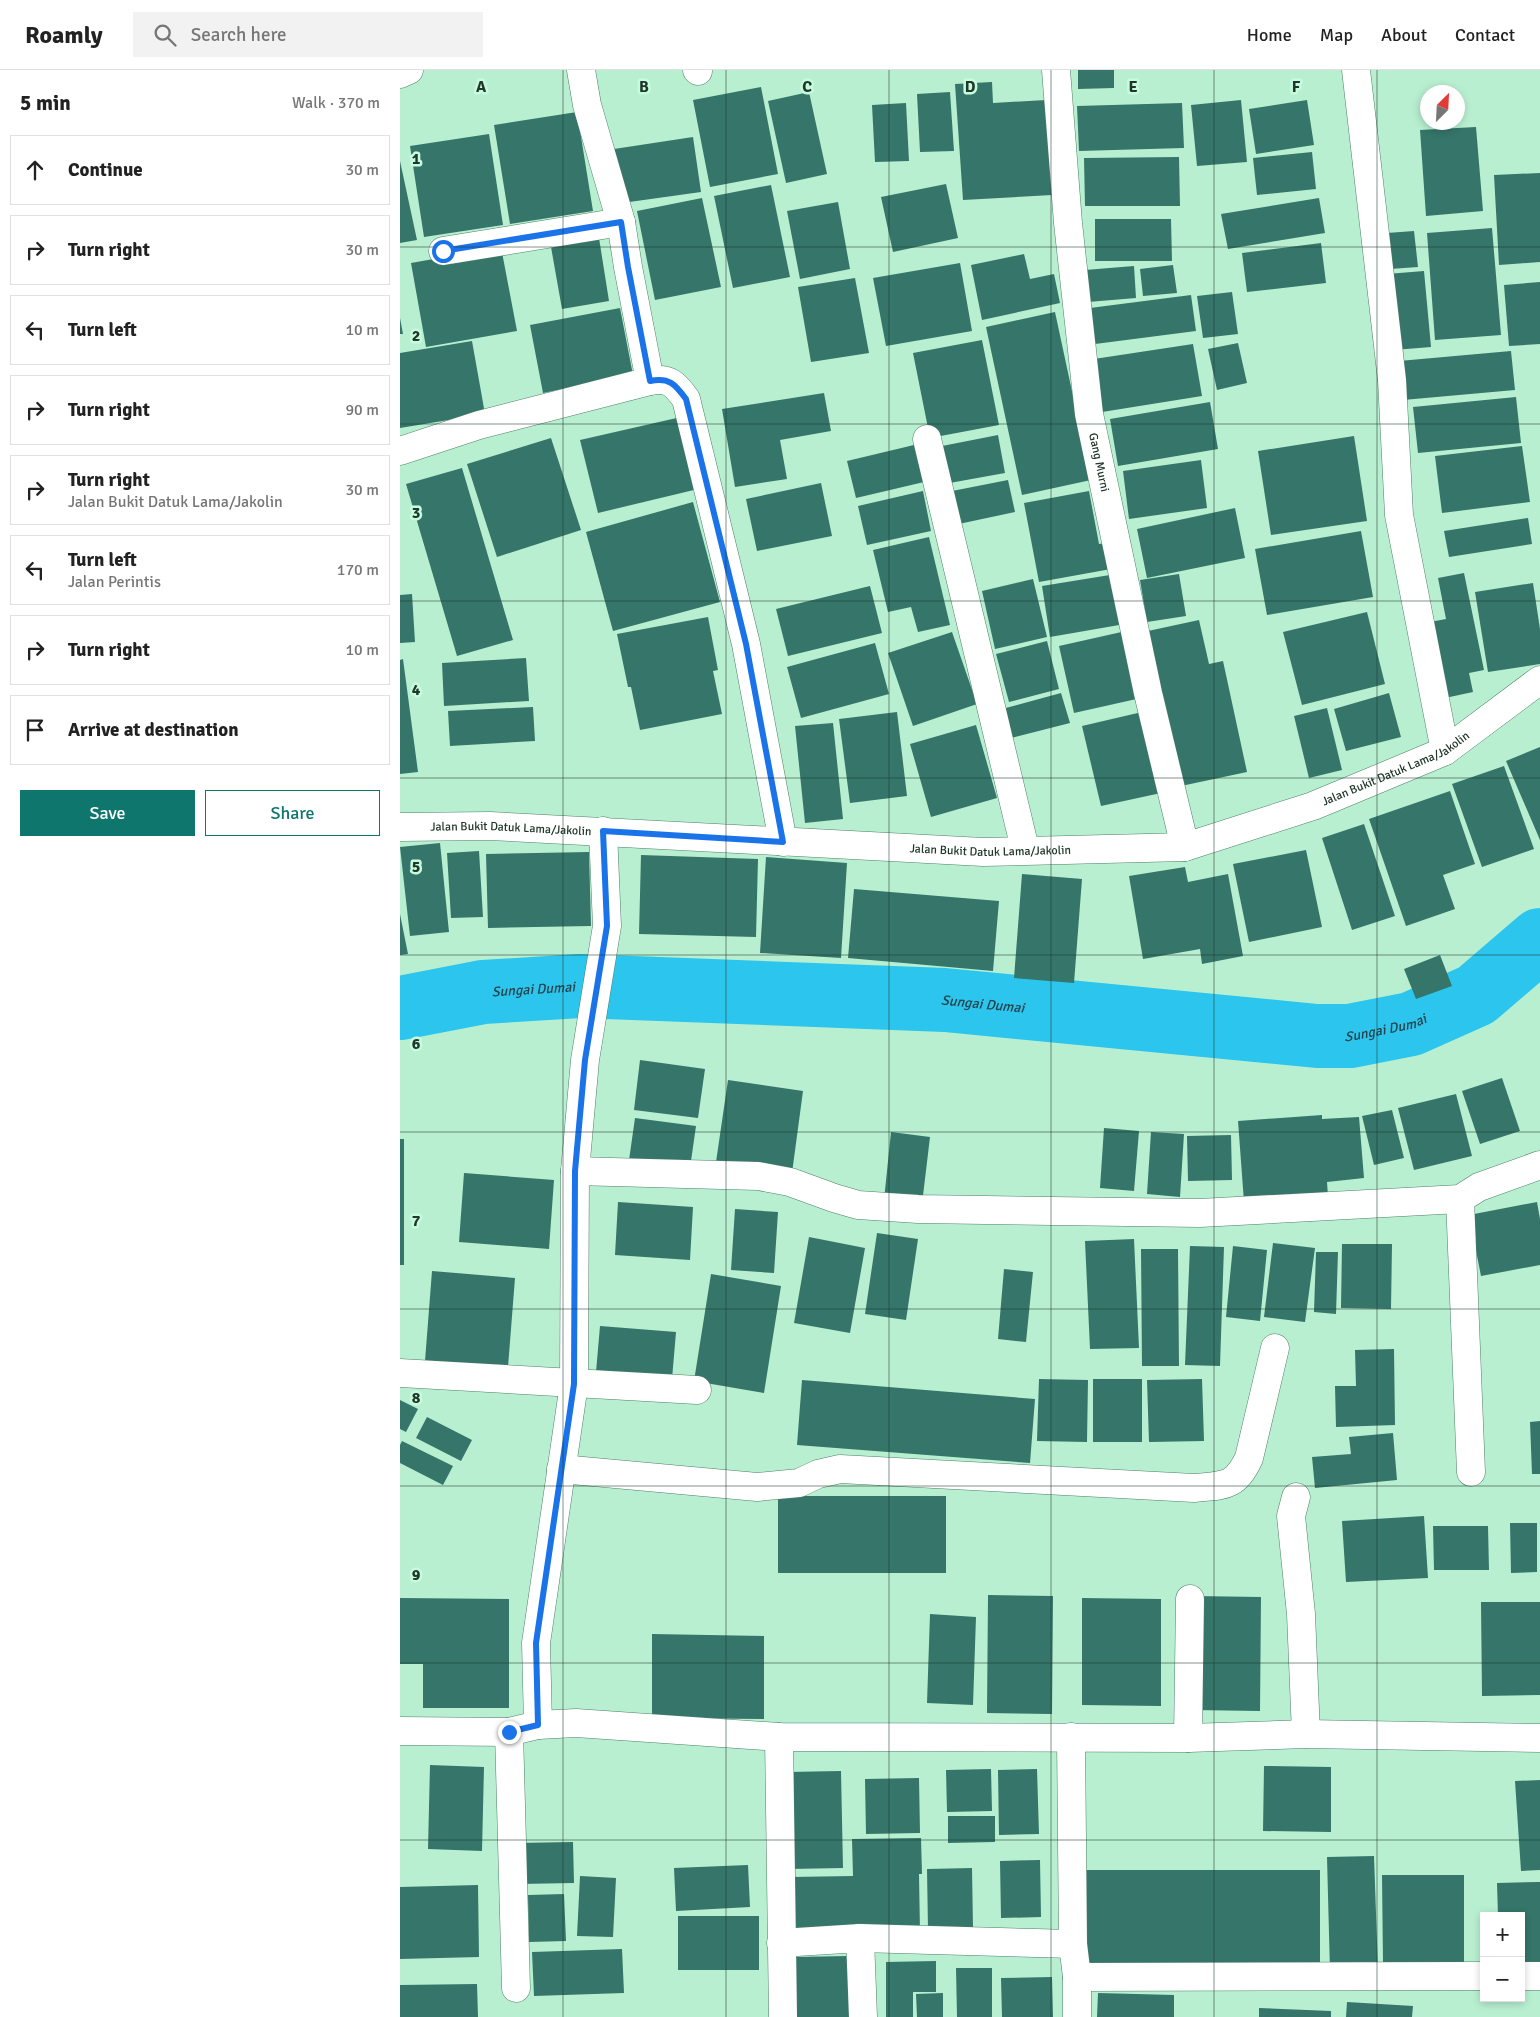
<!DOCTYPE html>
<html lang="en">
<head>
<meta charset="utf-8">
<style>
  :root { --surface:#fff; --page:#f2f2f2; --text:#222; --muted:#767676; --line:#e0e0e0; --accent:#0f766e }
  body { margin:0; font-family:Signika,sans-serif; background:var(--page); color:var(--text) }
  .controls { position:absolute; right:15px; bottom:15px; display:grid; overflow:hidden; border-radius:0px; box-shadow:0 2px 8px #0003 }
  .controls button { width:45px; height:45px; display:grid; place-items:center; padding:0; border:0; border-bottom:1px solid var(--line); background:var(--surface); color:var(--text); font:25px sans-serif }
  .compass { position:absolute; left:1020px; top:15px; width:45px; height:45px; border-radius:50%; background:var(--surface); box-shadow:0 2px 8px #0003; rotate:24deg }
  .stop { position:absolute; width:15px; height:15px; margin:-11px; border:4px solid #1a73e8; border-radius:50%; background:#fff }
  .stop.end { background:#1a73e8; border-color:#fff; box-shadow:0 1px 5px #0008 }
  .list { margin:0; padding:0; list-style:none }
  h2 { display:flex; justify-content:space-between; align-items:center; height:65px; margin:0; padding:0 20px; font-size:21px }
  h2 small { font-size:16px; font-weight:400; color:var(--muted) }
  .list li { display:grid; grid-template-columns:32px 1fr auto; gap:15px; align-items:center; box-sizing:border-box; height:70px; margin:0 10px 10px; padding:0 10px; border:1px solid var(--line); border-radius:0px }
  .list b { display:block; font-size:19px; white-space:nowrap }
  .list p { margin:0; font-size:16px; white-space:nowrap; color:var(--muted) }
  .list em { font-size:16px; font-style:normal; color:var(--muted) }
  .actions { display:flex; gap:10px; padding:15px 20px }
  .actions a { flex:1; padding:11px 0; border:1px solid var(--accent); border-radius:0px; text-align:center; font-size:18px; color:var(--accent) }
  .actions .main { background:var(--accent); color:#fff }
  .icon { flex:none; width:28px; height:28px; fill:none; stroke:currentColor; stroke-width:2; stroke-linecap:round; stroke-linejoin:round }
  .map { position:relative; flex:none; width:1140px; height:1947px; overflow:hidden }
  header { display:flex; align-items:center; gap:30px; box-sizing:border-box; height:70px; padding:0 25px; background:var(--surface); border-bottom:1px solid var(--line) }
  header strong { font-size:24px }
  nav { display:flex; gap:28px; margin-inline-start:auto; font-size:18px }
  .search { width:350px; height:45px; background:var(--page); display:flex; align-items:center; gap:12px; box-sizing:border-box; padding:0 18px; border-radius:0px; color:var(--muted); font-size:19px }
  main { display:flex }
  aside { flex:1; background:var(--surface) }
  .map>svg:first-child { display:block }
</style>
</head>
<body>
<header>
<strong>Roamly</strong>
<div class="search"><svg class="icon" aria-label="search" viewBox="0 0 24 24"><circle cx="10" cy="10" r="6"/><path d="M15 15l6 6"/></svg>Search here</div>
<nav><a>Home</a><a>Map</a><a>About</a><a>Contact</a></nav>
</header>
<main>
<aside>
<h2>5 min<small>Walk · 370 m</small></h2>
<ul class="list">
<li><svg class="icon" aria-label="ahead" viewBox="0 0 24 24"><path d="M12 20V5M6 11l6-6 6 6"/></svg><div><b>Continue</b></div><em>30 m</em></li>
<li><svg class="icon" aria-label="right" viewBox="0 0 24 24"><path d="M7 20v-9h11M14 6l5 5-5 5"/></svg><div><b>Turn right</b></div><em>30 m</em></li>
<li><svg class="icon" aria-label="left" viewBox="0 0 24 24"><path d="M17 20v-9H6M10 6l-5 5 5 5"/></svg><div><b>Turn left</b></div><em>10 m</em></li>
<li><svg class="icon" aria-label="right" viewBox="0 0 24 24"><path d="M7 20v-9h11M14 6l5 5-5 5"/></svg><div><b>Turn right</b></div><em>90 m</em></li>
<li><svg class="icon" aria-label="right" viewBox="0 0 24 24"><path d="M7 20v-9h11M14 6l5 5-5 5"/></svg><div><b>Turn right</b><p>Jalan Bukit Datuk Lama/Jakolin</p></div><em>30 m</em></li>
<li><svg class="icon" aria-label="left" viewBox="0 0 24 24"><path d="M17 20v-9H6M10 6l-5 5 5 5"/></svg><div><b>Turn left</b><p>Jalan Perintis</p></div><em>170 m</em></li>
<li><svg class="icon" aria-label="right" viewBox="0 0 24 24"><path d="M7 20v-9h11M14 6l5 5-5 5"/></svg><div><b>Turn right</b></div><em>10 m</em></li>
<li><svg class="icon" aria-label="arrive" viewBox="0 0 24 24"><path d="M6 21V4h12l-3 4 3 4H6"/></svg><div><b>Arrive at destination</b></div></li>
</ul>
<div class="actions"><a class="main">Save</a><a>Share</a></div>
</aside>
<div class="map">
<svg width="1140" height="1947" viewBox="0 0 1140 1947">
  <rect width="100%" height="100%" fill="#b9efd1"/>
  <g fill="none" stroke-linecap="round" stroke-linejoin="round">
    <!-- river -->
    <path stroke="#2cc5ed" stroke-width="64" id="s1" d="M0 938 83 922 180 916 545 930 917 966H950L1011 954 1076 925 1140 870"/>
  </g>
  <!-- building -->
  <path fill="#35756a" d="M678 0H714V18L678 19Z
    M592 12 593 33 646 30 652 125 563 130 555 14Z
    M361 17 378 104 310 117 293 30Z
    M409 22 427 104 386 113 368 31Z
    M550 22 554 81 520 82 517 24Z
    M841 30 847 92 797 96 791 35Z
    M907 30 914 75 856 84 849 39Z
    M506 33 509 91 475 92 472 35Z
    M782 33 784 78 679 81 677 36Z
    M177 42 193 141 110 154 94 55Z
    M1076 57 1083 141 1026 146 1020 60Z
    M89 64 103 155 24 167 10 76Z
    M293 67 301 122 222 133 214 79Z
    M912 82 916 119 857 125 853 88Z
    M779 87 780 136H685L684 88Z
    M0 91 17 170 0 173Z
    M1140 103V192L1099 195 1094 105Z
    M546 114 558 168 493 182 481 127Z
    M371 115 390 207 333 218 314 126Z
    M302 128 321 217 255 230 237 141Z
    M919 128 925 163 828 179 821 144Z
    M438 132 450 199 400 209 387 141Z
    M695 149H771L772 191H695Z
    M1092 158 1101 265 1035 270 1027 163Z
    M1014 161 1018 197 990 199 987 163Z
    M199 168 209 231 162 239 151 177Z
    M921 173 926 213 847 222 842 183Z
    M101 177 117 261 26 277 11 193Z
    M624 184 630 209 654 204 660 233 582 250 571 195Z
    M560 193 572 261 486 276 473 208Z
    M773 195 777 223 743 226 740 199Z
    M734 196 736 228 688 232 685 200Z
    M1024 201 1031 277 994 280 987 204Z
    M455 208 469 283 411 292 398 217Z
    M1140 212V274L1109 276 1104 215Z
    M832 222 838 264 803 268 797 226Z
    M791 225 796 261 695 274 690 238Z
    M220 238 233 305 143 323 130 255Z
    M655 242 691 410 622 425 586 257Z
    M0 248 3 264H0Z
    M582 270 599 355 530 368 513 283Z
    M72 271 85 344 0 358V283Z
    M838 273 847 313 817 320 808 279Z
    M793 274 802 326 702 342 694 289Z
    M1111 281 1115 320 1003 330 999 291Z
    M424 323 431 361 380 370 387 409 335 417 322 339Z
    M1116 327 1121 373 1018 383 1013 337Z
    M810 332 818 379 718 396 710 349Z
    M281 347 298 419 198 443 180 370Z
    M598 365 605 403 544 414 537 377Z
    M954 366 967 451 871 465 858 381Z
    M151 368 181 460 97 487 67 394Z
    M514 375 524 412 456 428 447 391Z
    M1122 376 1130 432 1042 443 1035 386Z
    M801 390 807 438 729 449 723 401Z
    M62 398 113 570 57 586 6 414Z
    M608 410 615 442 554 455 547 422Z
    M421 413 432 466 357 481 346 429Z
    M523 421 531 461 467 475 458 436Z
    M689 421 699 474 706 473 711 499 639 512 624 433Z
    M293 432 320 532 213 561 186 462Z
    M835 438 845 488 747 508 737 459Z
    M1128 448 1132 474 1049 487 1044 461Z
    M961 461 973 527 867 545 855 479Z
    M529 467 550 555 518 562 511 537 488 542 473 480Z
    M1064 503 1084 600 1069 603 1073 622 1045 628 1030 552 1046 549 1038 508Z
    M716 504 725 554 650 567 642 516Z
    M779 504 786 546 747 552 740 510Z
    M633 509 647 567 595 579 582 521Z
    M1133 513 1140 559V594L1088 602 1075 522Z
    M470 516 482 563 388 586 376 539Z
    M12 524 15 572 0 573V525Z
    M967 542 985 614 902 635 883 562Z
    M308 547 318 600 313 601 322 644 240 660 231 617H228L217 564Z
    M799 550 809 594 823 591 847 702 781 716 748 561Z
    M726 561 741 628 674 643 659 576Z
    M552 562 577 634 513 656 488 583Z
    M647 571 659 619 609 632 596 584Z
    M475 573 489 624 401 648 387 597Z
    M126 588 129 631 44 636 42 593Z
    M3 589 18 702 0 704V590Z
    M661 623 670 653 611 668 602 639Z
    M989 623 1001 667 946 681 934 639Z
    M133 637 135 671 50 676 48 641Z
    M927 638 942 700 909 708 894 646Z
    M497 642 507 726 450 733 439 649Z
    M742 642 761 723 701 736 682 656Z
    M433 653 443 749 405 753 395 656Z
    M576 655 597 728 531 747 510 674Z
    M1140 677V770L1106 691Z
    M1104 696 1134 779 1082 797 1052 714Z
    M1050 721 1075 794 1043 805 1055 839 1006 856 969 749Z
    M964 754 995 846 952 860 922 768Z
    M40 773 49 862 10 866 0 777Z
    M906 780 922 857 849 872 833 794Z
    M79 781 83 847 51 848 47 783Z
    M189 782 191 856 88 858 86 784Z
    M241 785 358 789 356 867 239 864Z
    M366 787 447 793 441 888 360 883Z
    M785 797 788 812 828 804 843 886 802 894 800 879 743 889 729 806Z
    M622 804 682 809 674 913 614 908Z
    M454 819 599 831 593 901 448 888Z
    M0 844 8 884 0 885Z
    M1040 885 1052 916 1016 929 1004 899Z
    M240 990 305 999 298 1048 234 1040Z
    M1102 1008 1120 1061 1080 1074 1062 1021Z
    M328 1010 403 1021 392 1103 316 1092Z
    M1056 1024 1072 1086 1014 1100 998 1038Z
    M992 1040 1004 1088 974 1095 962 1046Z
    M922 1045V1049L959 1047 964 1108 927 1112 928 1126 844 1132 838 1051Z
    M235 1048 296 1056 290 1098 229 1090Z
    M704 1058 739 1061 734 1121 700 1118Z
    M491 1062 530 1067 522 1134 484 1130Z
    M751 1062 784 1064 780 1127 747 1124Z
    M831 1065 832 1110 788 1111 787 1066Z
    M0 1069H4V1195H0Z
    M64 1103 154 1110 149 1179 59 1172Z
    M218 1132 293 1137 290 1190 215 1185Z
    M1137 1132 1140 1149V1195L1081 1206 1069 1145Z
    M335 1139 378 1142 374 1203 331 1200Z
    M477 1163 518 1169 506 1250 465 1244Z
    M409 1167 465 1178 450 1263 394 1253Z
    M734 1169 739 1278 690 1279 685 1171Z
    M873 1173 915 1178 905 1252 864 1247Z
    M942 1174H992L991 1239 941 1238Z
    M790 1176 824 1177 820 1296 785 1295Z
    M833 1176 867 1180 860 1251 826 1247Z
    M741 1179H778L779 1296H742Z
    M916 1182H938L936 1244 914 1242Z
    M604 1199 633 1202 626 1272 598 1269Z
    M32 1201 115 1208 108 1297 25 1291Z
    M311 1204 381 1216 364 1323 294 1311Z
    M200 1256 276 1262 272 1309 196 1302Z
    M994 1279 995 1355 936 1357 935 1316H956L955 1280Z
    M639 1309 688 1310 687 1372 637 1371Z
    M693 1309H742V1372H693Z
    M802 1309 804 1371 749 1372 747 1310Z
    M402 1310 635 1329 630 1393 397 1375Z
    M0 1330 18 1339 6 1362 0 1359Z
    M27 1347 72 1370 61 1391 16 1368Z
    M1140 1351V1404H1132L1130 1352Z
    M993 1363 997 1410 915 1418 912 1387 951 1384 949 1367Z
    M2 1371 53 1396 43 1415 0 1393V1375Z
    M378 1426H546V1503H378Z
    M1024 1446 1028 1508 946 1512 942 1451Z
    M1110 1453H1137V1502L1111 1503Z
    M1033 1456H1088L1089 1500H1034Z
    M588 1525 653 1526 652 1644 587 1643Z
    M793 1526 861 1527 860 1641 793 1640Z
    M0 1528 109 1529V1638H23V1594H0Z
    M682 1528 761 1529V1636L682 1635Z
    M1081 1532H1140V1625L1082 1626Z
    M530 1544 576 1547 573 1635 527 1633Z
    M252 1564 364 1566V1649L252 1648Z
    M30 1695 84 1697 82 1781 28 1779Z
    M864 1696 931 1697V1762L863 1761Z
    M591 1699 592 1741 547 1742 546 1700Z
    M637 1699 639 1764 599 1765 598 1700Z
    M441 1701 443 1798 389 1799 387 1702Z
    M519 1708 520 1763 466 1764 465 1709Z
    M1140 1710V1800L1121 1801 1115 1711Z
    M548 1746H595V1772L548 1773Z
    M521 1768 522 1804H519L520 1863 393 1865 391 1807 453 1806 452 1769Z
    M173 1772 174 1813 119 1814 118 1773Z
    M974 1786 978 1901 930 1902 927 1787Z
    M640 1790 641 1847 601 1848 600 1791Z
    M348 1795 350 1837 276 1841 274 1798Z
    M572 1798 573 1859 528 1860 527 1799Z
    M686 1800H920V1895H686Z
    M982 1805H1064V1893H983Z
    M180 1806 216 1808 213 1867 177 1866Z
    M1140 1812V1895L1121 1896V1846H1098L1097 1813Z
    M78 1815 79 1887 0 1889V1817Z
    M164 1824 166 1871 129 1872 128 1825Z
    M278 1846H359V1900H278Z
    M222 1879 224 1923 134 1926 132 1882Z
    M449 1886V1947H395L394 1887Z
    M536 1891V1922H513V1947H486V1892Z
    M556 1898H592V1947H557Z
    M652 1907 653 1947H602L601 1908Z
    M77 1914 78 1947H0V1915Z
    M543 1923V1947H517L516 1924Z
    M698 1923 774 1925V1947H697Z
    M947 1932 1013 1936 1012 1947H946Z
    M859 1938 931 1941V1947H859Z"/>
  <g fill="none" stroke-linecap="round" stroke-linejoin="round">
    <defs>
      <g id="minor">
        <path d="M181 0 187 35 221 152 228 197 250 311"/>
        <path d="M297 0 298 1"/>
        <path id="s2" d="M656 0 668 153 689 344 748 623 785 777"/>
        <path d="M956 0 992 310 999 445 1045 681"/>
        <path d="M0 4 9 0"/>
        <path d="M43 181 221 152"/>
        <path d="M527 369 625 779"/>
        <path d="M0 381 79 355 250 311C269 307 275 314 286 329L346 574 383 772"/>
        <path id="s3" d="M0 757 90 756 583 782 785 777 913 736 1045 681 1140 610"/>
        <path d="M175 1101 358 1106 390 1112 434 1128 458 1135 518 1139 800 1143 1060 1129 1079 1117 1140 1095"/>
        <path d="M1060 1129 1071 1402"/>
        <path d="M0 1303 297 1320"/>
        <path d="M161 1399 357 1417 399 1413 418 1404 440 1399 794 1418C824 1415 835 1418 849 1388L875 1278"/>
        <path d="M896 1427 891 1446 901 1544 906 1664"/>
        <path d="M138 1655 136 1573 174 1314 175 1101 185 990 207 856 203 761"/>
        <path d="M0 1661 109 1662 138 1655 176 1653 379 1667 788 1668 906 1664 1140 1668"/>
        <path d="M109 1662 116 1918"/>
        <path d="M379 1667 383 1947"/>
        <path d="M671 1667 673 1874 677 1907V1947"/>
        <path d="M788 1668 790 1529"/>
        <path d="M460 1868 463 1947"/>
        <path d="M381 1873 460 1868 673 1874"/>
        <path d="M1121 1906H1140"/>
        <path d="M677 1907 1084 1906"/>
      </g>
    </defs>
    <!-- minor casing -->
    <use href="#minor" stroke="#4d8066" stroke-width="29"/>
    <!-- minor -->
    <use href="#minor" stroke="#fff" stroke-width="28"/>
  </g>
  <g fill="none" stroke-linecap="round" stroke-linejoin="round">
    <!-- route -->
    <path stroke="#1a73e8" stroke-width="6" d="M43 181 221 152 228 197 250 311C269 307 275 314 286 329L346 574 383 772 203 761 207 856 185 990 175 1101 174 1314 136 1573 138 1655 109 1662"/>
  </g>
  <!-- grid -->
  <path fill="none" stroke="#21372b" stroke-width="1" stroke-opacity="0.55" d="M163 0V1947M326 0V1947M489 0V1947M651 0V1947M814 0V1947M977 0V1947M0 177H1140M0 354H1140M0 531H1140M0 708H1140M0 885H1140M0 1062H1140M0 1239H1140M0 1416H1140M0 1593H1140M0 1770H1140"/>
  <g text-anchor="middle" stroke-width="5" stroke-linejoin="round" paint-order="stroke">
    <!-- street labels -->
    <g font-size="12" fill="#21372b" stroke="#c6fcde">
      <text dy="4" stroke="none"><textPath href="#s2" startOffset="395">Gang Murni</textPath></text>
      <text dy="4" stroke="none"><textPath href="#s3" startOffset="1011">Jalan Bukit Datuk Lama/Jakolin</textPath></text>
      <text dy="4" stroke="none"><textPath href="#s3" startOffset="111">Jalan Bukit Datuk Lama/Jakolin</textPath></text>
      <text dy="4" stroke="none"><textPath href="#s3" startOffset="591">Jalan Bukit Datuk Lama/Jakolin</textPath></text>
    </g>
    <!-- water labels -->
    <g font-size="14" font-style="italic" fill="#26434c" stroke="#c6fcde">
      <text dy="5" stroke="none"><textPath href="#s1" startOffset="135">Sungai Dumai</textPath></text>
      <text dy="5" stroke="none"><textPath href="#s1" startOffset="585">Sungai Dumai</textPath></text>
      <text dy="5" stroke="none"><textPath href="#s1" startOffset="990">Sungai Dumai</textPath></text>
    </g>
  </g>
  <g font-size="16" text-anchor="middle" font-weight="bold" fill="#21372b" stroke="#c6fcde" stroke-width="5" stroke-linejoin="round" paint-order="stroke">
    <text x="81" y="22">A</text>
    <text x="244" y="22">B</text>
    <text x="407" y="22">C</text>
    <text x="570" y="22">D</text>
    <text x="733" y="22">E</text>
    <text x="896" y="22">F</text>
    <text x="16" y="94">1</text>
    <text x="16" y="271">2</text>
    <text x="16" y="448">3</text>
    <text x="16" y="625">4</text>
    <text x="16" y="802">5</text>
    <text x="16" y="979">6</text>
    <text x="16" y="1156">7</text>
    <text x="16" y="1333">8</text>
    <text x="16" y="1510">9</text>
  </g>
</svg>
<div class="controls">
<button>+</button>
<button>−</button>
</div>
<svg class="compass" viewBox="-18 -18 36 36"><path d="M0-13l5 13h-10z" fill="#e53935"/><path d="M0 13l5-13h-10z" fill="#767676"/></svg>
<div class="stop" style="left:43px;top:181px"></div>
<div class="stop end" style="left:109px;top:1662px"></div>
</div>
</main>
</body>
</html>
